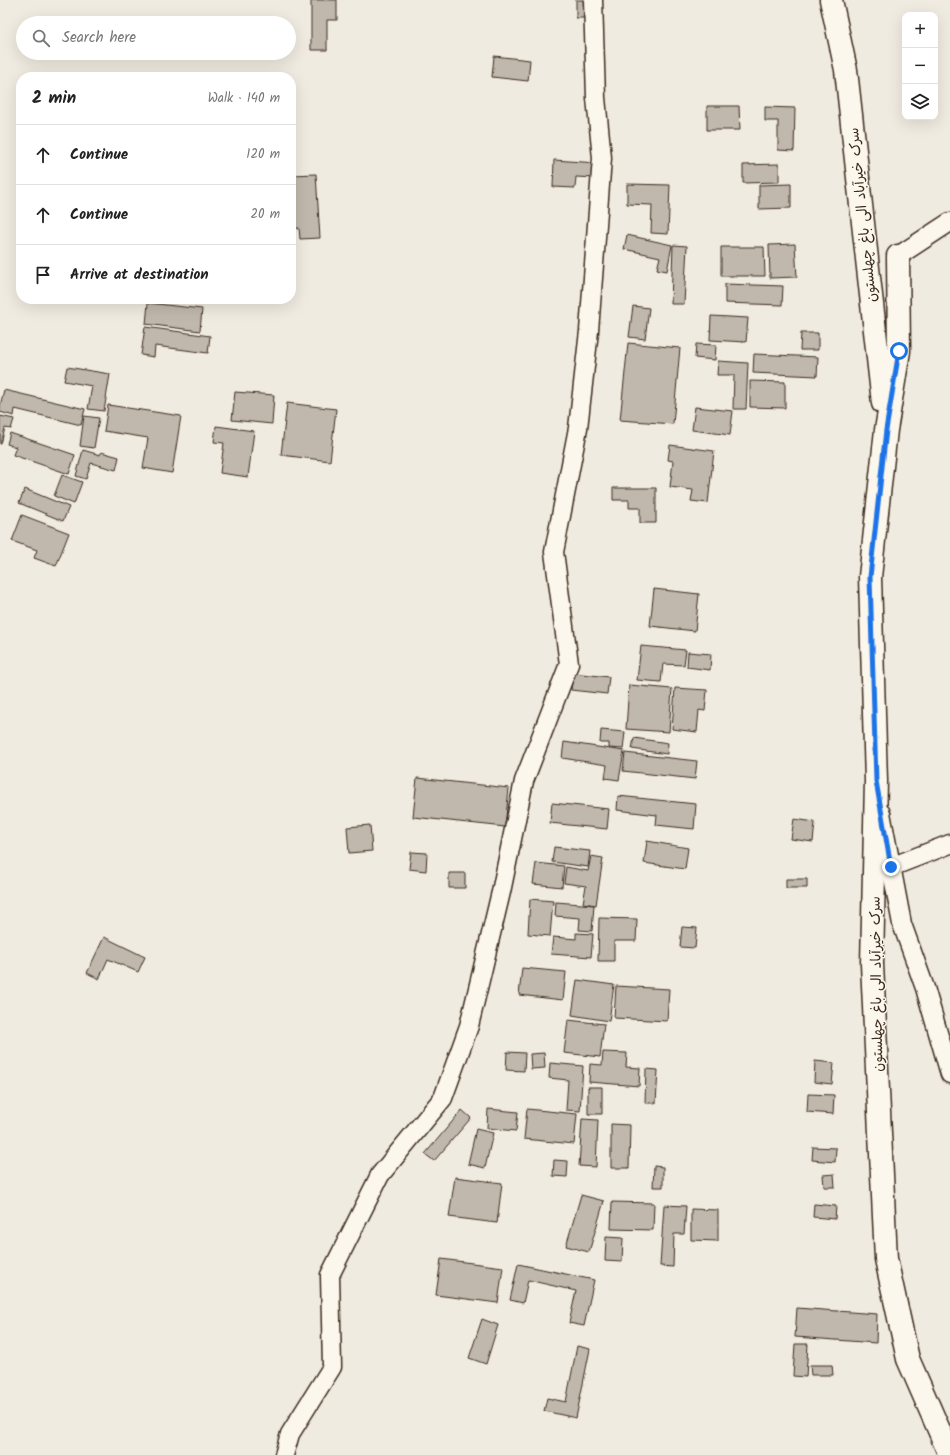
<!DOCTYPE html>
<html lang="en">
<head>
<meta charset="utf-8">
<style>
  :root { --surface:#fff; --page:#f6f6f6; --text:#222; --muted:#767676; --line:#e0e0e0 }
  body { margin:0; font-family:Kalam,"Playpen Sans Arabic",sans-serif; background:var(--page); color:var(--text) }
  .controls { position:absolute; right:12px; top:12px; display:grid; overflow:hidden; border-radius:8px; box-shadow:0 4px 16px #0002 }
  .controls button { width:36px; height:36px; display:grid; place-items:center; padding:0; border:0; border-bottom:1px solid var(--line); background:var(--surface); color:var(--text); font:20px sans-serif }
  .stop { position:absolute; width:12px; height:12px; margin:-9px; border:3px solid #1a73e8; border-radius:50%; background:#fff }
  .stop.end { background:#1a73e8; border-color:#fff; box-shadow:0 1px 4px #0008 }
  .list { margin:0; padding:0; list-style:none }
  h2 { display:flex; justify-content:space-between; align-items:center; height:52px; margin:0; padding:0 16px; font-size:17px }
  h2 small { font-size:13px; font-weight:400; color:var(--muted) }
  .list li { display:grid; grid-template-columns:26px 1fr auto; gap:12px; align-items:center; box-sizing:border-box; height:60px; padding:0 16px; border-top:1px solid var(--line) }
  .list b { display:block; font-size:15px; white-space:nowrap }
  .list em { font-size:13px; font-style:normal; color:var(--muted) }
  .icon { flex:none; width:22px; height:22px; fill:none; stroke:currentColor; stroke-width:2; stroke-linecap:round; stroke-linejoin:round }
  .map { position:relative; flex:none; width:950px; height:1455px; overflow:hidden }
  .search { position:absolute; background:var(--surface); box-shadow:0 4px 16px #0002; left:16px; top:16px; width:280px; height:44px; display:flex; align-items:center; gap:10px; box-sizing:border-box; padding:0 14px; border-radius:22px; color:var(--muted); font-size:15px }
  .panel { position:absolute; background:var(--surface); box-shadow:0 4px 16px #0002; left:16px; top:72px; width:280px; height:232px; border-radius:16px }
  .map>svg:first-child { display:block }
</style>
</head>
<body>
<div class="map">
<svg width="950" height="1455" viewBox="0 0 950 1455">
  <rect width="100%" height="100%" fill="#f0ebe0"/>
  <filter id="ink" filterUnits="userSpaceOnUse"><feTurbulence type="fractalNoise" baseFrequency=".025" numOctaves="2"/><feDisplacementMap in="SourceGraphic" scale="8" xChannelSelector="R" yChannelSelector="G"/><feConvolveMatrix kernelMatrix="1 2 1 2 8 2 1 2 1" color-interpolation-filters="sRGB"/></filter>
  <g filter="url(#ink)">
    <!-- building -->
    <path fill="#c0b8ad" stroke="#3b2a1e" d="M311 0H337V20H327V50H311Z
      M576 0H589V18H576Z
      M494 56 530 60 528 81 492 77Z
      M707 106H739L740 130H707Z
      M765 107 795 108 794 151 778 150V121H765Z
      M554 160 597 163 596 178 576 177 575 188 553 187Z
      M779 164V182L743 183V165Z
      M316 174 320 238 300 239 299 228 291 229V175Z
      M627 184 670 185 668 234 651 233 652 205 627 204Z
      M791 184V208L759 209V185Z
      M627 235 672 245 667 271 657 269 660 257 624 249Z
      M795 244 797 277 770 278 769 245Z
      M673 245 687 246 684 304H671Z
      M721 247H764L765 276H721Z
      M725 284 783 286 782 305 725 303Z
      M140 299H194V302Z
      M148 303 202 309 200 331 146 324Z
      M633 306 649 308 645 339 629 337Z
      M711 316 748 318 746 342 710 340Z
      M145 327 210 336 208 353 155 346 154 357 141 355Z
      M801 333H818V350H800Z
      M628 343 680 348 673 424 620 420Z
      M696 344 716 345 715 360 695 358Z
      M754 354 818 357 817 376 753 373Z
      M718 361 748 363 746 409H733L734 375H717Z
      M67 367 110 374 104 411 88 409 92 386 64 381Z
      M750 381 785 382V408L750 407Z
      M4 390 85 409 81 425 15 409 14 416 0 412V406Z
      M235 392 274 395 272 424 232 420Z
      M287 403 336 409 330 461 281 455Z
      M108 405 181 416 172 473 143 468 148 438 104 431Z
      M695 407 733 411 730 435 692 430Z
      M0 416 14 419 11 429 5 428 1 444H0Z
      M84 416 99 418 94 448 80 446Z
      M216 426 254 431 248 477 220 473 224 443 214 442Z
      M10 433 75 455 69 474 13 455 16 447 7 444Z
      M670 445 714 451 708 503 691 501 693 490 670 487 673 461 668 460Z
      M83 450 100 455 101 452 119 457 116 470 91 463 86 479 76 476Z
      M62 475 82 482 74 504 54 496Z
      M613 488H656V523H640V508H629V500H613Z
      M25 489 69 507 63 521 19 503Z
      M22 515 69 533 56 566 34 558 37 550 12 541Z
      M654 589 699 594 695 631 650 626Z
      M641 646 686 650 684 665 663 664 661 682 637 680Z
      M688 652 711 654 710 670 687 667Z
      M573 673 609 677 607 694 571 690Z
      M629 685 672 689 669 732 626 729Z
      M675 688 707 690 705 711 699 710 697 732 672 729Z
      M601 730 625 732 623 749 609 748V743H600Z
      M634 738 668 743 667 754 632 749Z
      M564 742 624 751 619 780 605 778 607 765 562 758Z
      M625 753 697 761 695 779 623 771Z
      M417 778 509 788 505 827 413 817Z
      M618 796 696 804 694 829 656 825 657 815 617 810Z
      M552 803 609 809 607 829 550 823Z
      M794 819 815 822 813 842 791 839Z
      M370 825 372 851 349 853 347 827Z
      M647 841 688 848 685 869 644 863Z
      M554 847 590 851 588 867 552 862Z
      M411 852 427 853 426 871 409 869Z
      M591 856 603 858 596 905 583 903 586 886 564 883 566 867 588 871Z
      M536 863 564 866 562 887 533 884Z
      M449 873H465V888H449Z
      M786 879H807V888H786Z
      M530 899 553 901 550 936 528 934Z
      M556 902 594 905 592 931 579 930 580 918 555 916Z
      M599 918 637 919 636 941H614V961H598Z
      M682 927 697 928 695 948 680 947Z
      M576 933 593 934 591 957 551 954 553 937 576 939Z
      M104 937 145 957 138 972 108 959 99 979 87 973Z
      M522 968 566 972 563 1000 519 995Z
      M577 980 614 985 609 1021 572 1015Z
      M616 986 669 989 667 1021 614 1018Z
      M568 1020 604 1024 600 1057 564 1053Z
      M507 1052 525 1053 524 1071 506 1070Z
      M603 1052 627 1053 626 1067 640 1068 639 1086 589 1082 590 1064 602 1065Z
      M544 1053 545 1068 531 1069 530 1054Z
      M815 1061 834 1063 832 1084 814 1082Z
      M550 1063 583 1066 580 1111 566 1110 568 1080 549 1078Z
      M646 1069 658 1070 656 1103H645Z
      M588 1087H602V1114H588Z
      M808 1094 834 1095 833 1114 807 1112Z
      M488 1109 518 1112 516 1131 487 1128Z
      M527 1109 577 1114 574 1144 524 1139Z
      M462 1110 471 1118 434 1161 425 1154Z
      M582 1119 598 1120 596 1167 579 1166Z
      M611 1124 630 1125 629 1168H611Z
      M476 1129 493 1133 485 1168 468 1164Z
      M813 1147 836 1148 835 1162 812 1160Z
      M554 1160 568 1161 567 1177 553 1176Z
      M654 1166 663 1167V1187H653Z
      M834 1174 835 1187H824L823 1175Z
      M455 1177 502 1183 497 1223 449 1217Z
      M581 1195 604 1201 589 1252 566 1246Z
      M612 1202 654 1203 653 1230 611 1229Z
      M814 1204 836 1206 835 1219 813 1217Z
      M664 1205 686 1206 684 1234H674L673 1267 660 1266Z
      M691 1209 718 1210V1241L691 1240Z
      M606 1237 623 1238 622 1262 605 1261Z
      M441 1259 503 1267 498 1303 436 1295Z
      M518 1264 594 1280 584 1326 569 1323 576 1291 528 1280 523 1303 510 1300Z
      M797 1308 877 1314 876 1343 795 1337Z
      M482 1319 498 1325 486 1364 469 1358Z
      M795 1344H808L806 1377 793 1376Z
      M577 1346 590 1349 576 1418 544 1411 547 1398 566 1402Z
      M810 1365H832L833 1375H811Z"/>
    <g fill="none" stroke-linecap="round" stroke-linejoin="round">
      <defs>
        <path id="street" d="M898 256 950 222
          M881 813 902 924 925 988 950 1074
          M891 867 950 844
          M284 1455 290 1434 332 1367 330 1275 380 1175 443 1098 469 1026 501 892 524 781 569 664 554 552 578 428 589 331 602 158 596 98 593 0"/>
        <path id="secondary" d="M831 0 846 70 883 403
          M898 256 899 351 886 430 870 577 876 781 872 964 886 1259 908 1359 950 1455"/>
      </defs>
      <!-- street casing -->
      <use href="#street" stroke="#3b2a1e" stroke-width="21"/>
      <!-- secondary casing -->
      <use href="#secondary" stroke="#3b2a1e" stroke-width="25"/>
      <!-- street -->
      <use href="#street" stroke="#fbf7ec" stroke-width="18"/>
      <!-- secondary -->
      <use href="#secondary" stroke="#fbf7ec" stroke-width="22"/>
    </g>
  </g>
  <g fill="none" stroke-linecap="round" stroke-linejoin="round" filter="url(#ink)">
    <!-- route -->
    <path stroke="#1a73e8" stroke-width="5" d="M891 867 876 781 870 577 886 430 899 351"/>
  </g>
  <g text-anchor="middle" stroke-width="3" stroke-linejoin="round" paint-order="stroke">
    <!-- street labels -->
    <g font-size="14" fill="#3b2a1e" stroke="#fbf7ec">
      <text transform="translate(862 215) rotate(-96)" y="5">سرک خیرآباد الی باغ چهلستون</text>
      <text transform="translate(876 984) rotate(-91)" y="5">سرک خیرآباد الی باغ چهلستون</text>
    </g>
  </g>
</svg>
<div class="controls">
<button>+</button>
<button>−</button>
<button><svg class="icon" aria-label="layers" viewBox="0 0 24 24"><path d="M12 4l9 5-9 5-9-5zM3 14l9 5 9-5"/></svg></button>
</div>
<div class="stop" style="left:899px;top:351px"></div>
<div class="stop end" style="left:891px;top:867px"></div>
<div class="search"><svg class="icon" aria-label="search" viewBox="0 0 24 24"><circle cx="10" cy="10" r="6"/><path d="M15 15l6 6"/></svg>Search here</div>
<section class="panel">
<h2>2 min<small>Walk · 140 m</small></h2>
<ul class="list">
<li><svg class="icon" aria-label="ahead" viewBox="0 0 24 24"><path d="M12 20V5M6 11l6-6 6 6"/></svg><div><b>Continue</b></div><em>120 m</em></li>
<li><svg class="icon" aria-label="ahead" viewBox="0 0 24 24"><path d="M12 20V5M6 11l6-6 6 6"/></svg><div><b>Continue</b></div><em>20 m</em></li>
<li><svg class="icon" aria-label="arrive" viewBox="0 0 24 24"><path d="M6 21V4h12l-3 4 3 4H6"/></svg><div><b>Arrive at destination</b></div></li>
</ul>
</section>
</div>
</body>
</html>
